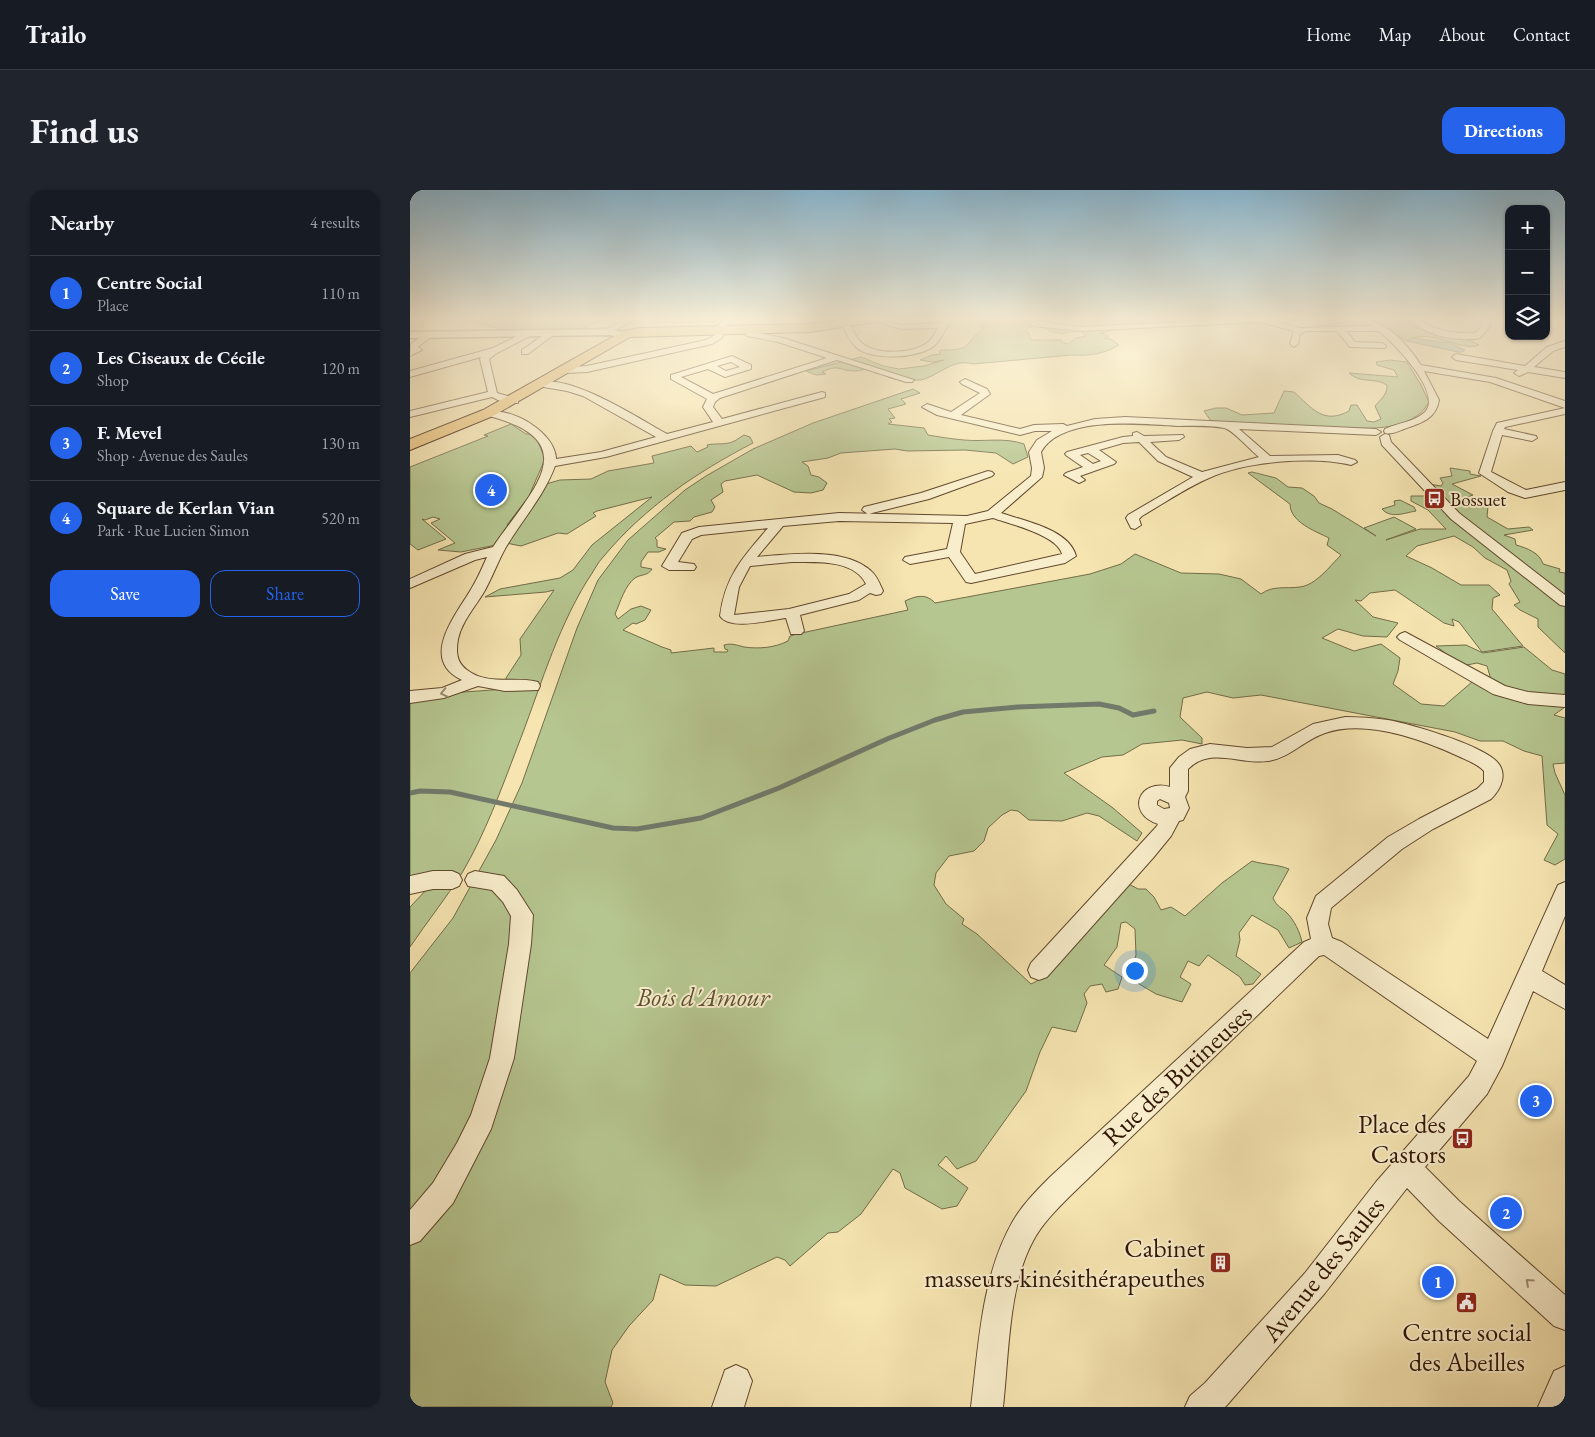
<!DOCTYPE html>
<html lang="en">
<head>
<meta charset="utf-8">
<style>
  :root { --surface:#171b24; --page:#20242c; --text:#f1f3f6; --muted:#9ea1a6; --line:#363941; --accent:#2563eb }
  body { margin:0; font-family:"EB Garamond",serif; background:var(--page); color:var(--text) }
  .controls { position:absolute; right:15px; top:15px; display:grid; overflow:hidden; border-radius:10px; box-shadow:0 1px 4px #0004 }
  .controls button { width:45px; height:45px; display:grid; place-items:center; padding:0; border:0; border-bottom:1px solid var(--line); background:var(--surface); color:var(--text); font:25px sans-serif }
  .you { position:absolute; left:724px; top:780px; width:18px; height:18px; margin:-12px; border:4px solid #fff; border-radius:50%; background:#1a73e8; box-shadow:0 0 0 8px #1a73e833 }
  .badge { display:grid; place-items:center; width:32px; height:32px; border-radius:50%; background:var(--accent); color:#fff; font-size:16px; font-weight:700 }
  .pin { position:absolute; translate:-50% -50%; border:2px solid #fff; box-shadow:0 1px 5px #0006 }
  .list { margin:0; padding:0; list-style:none }
  h2 { display:flex; justify-content:space-between; align-items:center; height:65px; margin:0; padding:0 20px; font-size:21px }
  h2 small { font-size:16px; font-weight:400; color:var(--muted) }
  .list li { display:grid; grid-template-columns:32px 1fr auto; gap:15px; align-items:center; box-sizing:border-box; height:75px; padding:0 20px; border-top:1px solid var(--line) }
  .list b { display:block; font-size:19px; white-space:nowrap }
  .list p { margin:0; font-size:16px; white-space:nowrap; color:var(--muted) }
  .list em { font-size:16px; font-style:normal; color:var(--muted) }
  .actions { display:flex; gap:10px; padding:15px 20px }
  .actions a { flex:1; padding:11px 0; border:1px solid var(--accent); border-radius:15px; text-align:center; font-size:18px; color:var(--accent) }
  .actions .main { background:var(--accent); color:#fff }
  .icon { flex:none; width:28px; height:28px; fill:none; stroke:currentColor; stroke-width:2; stroke-linecap:round; stroke-linejoin:round }
  .map { position:relative; flex:none; width:1155px; height:1217px; overflow:hidden; border-radius:15px }
  header { display:flex; align-items:center; gap:30px; box-sizing:border-box; height:70px; padding:0 25px; background:var(--surface); border-bottom:1px solid var(--line) }
  header strong { font-size:24px }
  nav { display:flex; gap:28px; margin-inline-start:auto; font-size:18px }
  .intro { display:flex; align-items:center; justify-content:space-between; box-sizing:border-box; height:120px; padding:0 30px }
  h1 { margin:0; font-size:35px }
  .button { padding:12px 22px; border-radius:15px; background:var(--accent); color:#fff; font-size:18px; font-weight:700 }
  main { display:flex; gap:30px; padding:0 30px }
  aside { flex:1; background:var(--surface); border-radius:15px; box-shadow:0 1px 4px #0004 }
  .map>svg:first-child { display:block }
</style>
</head>
<body>
<header>
<strong>Trailo</strong>
<nav><a>Home</a><a>Map</a><a>About</a><a>Contact</a></nav>
</header>
<div class="intro"><h1>Find us</h1><a class="button">Directions</a></div>
<main>
<aside>
<h2>Nearby<small>4 results</small></h2>
<ul class="list">
<li><span class="badge">1</span><div><b>Centre Social</b><p>Place</p></div><em>110 m</em></li>
<li><span class="badge">2</span><div><b>Les Ciseaux de Cécile</b><p>Shop</p></div><em>120 m</em></li>
<li><span class="badge">3</span><div><b>F. Mevel</b><p>Shop · Avenue des Saules</p></div><em>130 m</em></li>
<li><span class="badge">4</span><div><b>Square de Kerlan Vian</b><p>Park · Rue Lucien Simon</p></div><em>520 m</em></li>
</ul>
<div class="actions"><a class="main">Save</a><a>Share</a></div>
</aside>
<div class="map">
<svg width="1155" height="1217" viewBox="0 0 1155 1217">
  <rect width="100%" height="100%" fill="#f6e5b1"/>
  <filter id="stains"><feTurbulence type="fractalNoise" baseFrequency=".004" numOctaves="4"/><feColorMatrix values="0 0 0 0 .2 0 0 0 0 .09 0 0 0 0 .02 0 0 0 .5 -.17"/></filter>
  <radialGradient id="worn" r=".72"><stop offset=".6" stop-color="#630" stop-opacity="0"/><stop offset="1" stop-color="#630" stop-opacity=".3"/></radialGradient>
  <!-- green -->
  <path fill="#b6c690" stroke="#726c48" d="M52 129H195L167 141H97Z
    M575 129H628L634 133 665 140C658 145 647 143 639 141L637 138 621 136 615 141 619 143V146L622 150H652L651 152 658 154 666 148 676 146 670 140 708 139 690 143 699 146 695 148 701 149 709 155C694 164 680 166 662 165L563 174C543 168 530 185 511 190 505 191 501 188 496 189 485 190 479 189 471 182L465 183 466 181C454 177 454 181 443 181 428 180 428 174 412 182L416 184 406 185 396 181 451 167 473 176 489 179 514 176 534 170 523 172 510 170 522 165 531 164 529 162 531 160C564 161 553 153 573 139L571 136Z
    M926 129H1002L1003 136 1006 138 1061 151 1069 155C1053 163 1017 136 997 151L976 139 912 138 906 136 936 132Z
    M980 170 997 172 1011 195 1019 212C1013 224 1002 230 989 234 970 240 948 238 928 238 886 237 844 233 801 231L794 221 806 218H816L832 225 864 223 874 201 884 202C902 218 913 235 939 221L941 215H947L957 231 964 232 971 229 965 216C970 210 978 204 977 195 965 187 950 194 939 183L988 187 984 180 967 175 966 172Z
    M503 199 510 203 491 209 496 214 478 219 485 228 479 229 482 232 478 234 514 238 518 245C530 247 542 249 554 250 574 252 594 247 614 254L618 267 603 274 586 263 555 260 497 261 485 259 431 263 418 268 392 272 398 276 401 285 409 287 417 293 413 300 401 303 384 302 347 285 315 291 311 294 313 302 301 310 305 317 302 322 284 327 280 331 264 332 245 348 247 350V357L256 359 249 362H238L231 372V377L242 379C238 386 231 384 225 388 215 395 210 413 205 424L208 429 221 419 231 416 241 420 235 430 226 434 223 433 213 440 252 457 261 460V463L304 458V462H317L318 460 315 459 314 455C322 453 326 455 334 457 349 459 364 458 378 451L380 446 387 444 498 420 495 411C506 406 516 403 525 413L680 384 711 374 725 364 771 383 809 384 831 389 851 404C863 395 876 399 890 397 906 395 920 376 931 365L917 355 919 348C905 341 880 332 880 314L838 283 842 282 866 288 878 297 892 298 904 306 909 313 922 319 966 346 954 338 984 327 1006 339 976 350 1010 339H1036L1018 320 1001 311V306H1026L1019 294 1031 296 1033 293 1030 288 1042 286 1040 278 1060 281V284L1071 286 1042 294 1063 305 1054 308 1063 316 1067 312 1078 316 1077 327 1098 339 1119 337 1123 340 1094 345 1105 349 1106 355C1117 358 1130 363 1133 374L1150 379 1149 382 1155 383V463L1128 437V429L1110 420 1104 415 1110 412 1099 394 1101 391 1097 380 1075 368 1063 357 1044 346 1007 356 996 366 1022 378 1051 395H1079L1090 405 1083 408 1082 419 1113 456 1072 462 1049 432 1042 429 1044 436 1034 433 985 400 960 403 951 411 945 410 963 427 988 433 977 447 953 446 928 439 912 448 944 461 971 454 990 468 988 481 983 494 1011 514 1034 516 1062 492 1084 500 1077 476 1067 473 1052 476 1026 456 1056 455 1073 463 1114 457 1142 480 1155 484V517L1144 525 1155 528V573L1143 574 1145 583 1155 605V669L1145 675 1134 670 1148 644 1137 635 1132 566 1114 561 1093 551H1070L1045 542 851 505 823 508 797 502 773 508 770 527 792 548V554L772 550 732 554 713 565 692 567 654 583 703 618 732 643 727 651 689 626 677 623 652 631 619 630 608 621 601 620 592 625 578 638 574 651 564 661 539 666 526 683 524 695 536 714 554 729 552 734 567 744 621 794 627 791 692 718 717 693 728 699H736L744 707 751 720 761 717 775 726 812 693 842 671C855 675 867 674 879 679L863 708C867 717 871 717 877 723 884 730 890 742 892 752L879 758 868 740 842 725 829 743 830 750 826 766 851 784 843 794 835 795 830 787 798 765 789 776 778 771 770 787 781 794 772 812 746 804 719 788 726 765 725 739 716 732 711 733 707 757 694 775 712 787 708 799 696 802 692 794 680 796 674 804 677 813 666 842 642 837 630 862 616 901 566 971 547 979 536 966 528 975 558 998 547 1016 532 1019 495 998 490 983 483 979 451 1024 428 1042 418 1043 380 1076 375 1070 367 1067 306 1096 275 1095 250 1084 243 1110 219 1136 202 1160 195 1192 203 1213 201 1217H0V783L43 728 86 650 112 593 167 438 188 390 218 350 275 300 296 286 343 259 403 233Z
    M101 234 116 244H122L127 249 135 269 119 306 97 335 112 330 136 294 150 290 181 289 198 281 244 273 242 266 281 256 287 262 298 257 297 255C305 253 315 255 322 252 326 251 330 247 334 245L340 247 343 253C287 282 235 317 194 366 187 373 183 383 177 391 145 443 129 502 107 558 91 600 75 644 52 683 36 708 17 732 0 757V717L20 696 0 690V506L95 499 96 488 111 465 110 449 144 400 136 402 75 407 90 399 150 388 163 380 182 355 242 307 187 321 183 323 186 326 157 344 148 343 111 356 96 353 51 362 28 360 45 353 21 333 30 329 23 327 15 330 12 329 36 349 8 360 0 354V277L78 246 74 245Z
    M990 310 1004 317 1006 321C994 323 981 329 972 319L985 315 984 311Z"/>
  <!-- water -->
  <path fill="#9dbeb1" stroke="#717a6b" d="M1002 148 1040 153 1055 160 1053 162H1048L997 151Z"/>
  <g fill="none" stroke-linecap="round" stroke-linejoin="round">
    <!-- stream -->
    <path stroke="#717a6b" stroke-width="5" d="M0 603 10 601 40 602 203 638 227 639 291 628 369 598 477 549 525 530 553 522 608 517 689 514 709 518 723 525 744 521"/>
    <defs>
      <path id="minor" d="M215 129H225L199 144 192 142Z
        M242 129H307L303 131 245 132H242Z
        M313 129H321L314 139 312 148 302 154 177 182 156 183 151 180 156 177 177 176 296 150 305 145 306 139Z
        M459 129H472L491 135 531 133 534 129H542C536 137 532 148 525 155 510 169 460 171 446 157 439 151 436 141 431 134L438 132C443 139 446 149 453 154 468 165 502 164 517 153 522 150 525 143 528 138L491 139Z
        M614 129 670 137 820 129H855L890 138 961 136 951 129C975 129 998 155 1011 175L1086 188 1155 211V224L1095 237 1094 239 1126 246 1127 248 1122 251 1092 245 1081 282 1116 300 1155 292V300L1115 308 1098 302 1069 283 1083 241 1087 233 1155 218 1080 192 1014 181 1029 210C1026 229 1011 233 994 239 988 241 982 245 975 243L974 241 975 239C987 233 1005 232 1015 222 1033 203 983 151 968 141H936L945 152 972 153 976 156 975 158 940 157 927 141H896L890 144 888 154 884 157 880 154 884 141 849 132 670 141 623 136Z
        M1000 129C1010 129 1016 135 1025 138 1038 142 1052 144 1065 143L1072 136 1070 129H1078L1080 136 1070 148C1050 152 1014 146 1000 129Z
        M335 138H341L343 142 373 148 504 190 502 192H496L427 170 310 208 305 212 303 217 312 229 412 202 415 203V207L196 267 145 276C134 306 112 330 96 357 88 371 82 388 74 402 65 417 52 431 48 449 46 461 46 472 57 480 78 496 105 486 128 492L130 496 128 500 95 501 68 496 34 508 0 513V501L32 498 52 490C9 470 45 426 60 401 67 390 72 378 77 367L65 370 0 398V389L55 364 83 357C118 304 180 252 79 226V222C101 217 146 243 146 269L191 262 246 247 173 206 157 201 128 196V192C163 185 226 227 257 244L303 232 293 217 297 209 261 189V185L322 166 341 175V179L315 187 298 179 271 187 303 204 417 168 368 152 337 146 334 140ZM321 172 330 177 316 181 307 176Z
        M117 141 121 144 120 146 87 163 79 169 87 203 108 209V213L90 211 82 207 0 227V221L78 202 70 169 71 167 0 187V181L83 158Z
        M139 141 146 143 118 164H112V160Z
        M16 143 23 145 8 157 12 160 0 166 1 154Z
        M1155 151V157L1143 161 1124 177 1155 182V188L1118 182 1109 186 1104 183 1108 180 1046 170 1042 167 1046 164 1115 176 1137 157Z
        M555 189 577 199 580 204 551 225 610 239 624 235 653 234 657 236 685 229 715 227 966 239 971 242 966 245 829 239 860 266 928 265 945 270 947 272 941 275C902 266 836 271 799 288 776 298 754 313 732 326L729 329 731 335 725 339 721 338 716 328 718 325 783 287 748 271 729 252 713 253 689 260 706 272 704 274 670 286 675 290 669 293 654 285 656 283 673 277 657 266 655 264 657 262 713 247 723 246V243L727 242 734 246 773 245 774 247 769 250 740 252 756 267 792 282 849 267C841 261 822 239 814 238 799 235 783 236 768 236 731 234 652 225 631 262L634 278 632 287 591 323C614 331 659 339 666 366L655 373 561 393 556 392 539 367 500 374 493 370 495 367 537 359 543 333 429 331 373 336 347 367C379 364 435 357 461 381 467 386 470 394 473 401L471 404 466 405 460 403 449 410 390 425 394 441 391 444H381L376 428C359 430 320 441 310 426 315 386 333 367 358 338L291 345 282 349 268 372 284 374 286 377 284 380H259L252 376 272 343 289 337 429 323 557 326 578 321 621 286 622 278 619 262 627 250 642 241H625L610 245 527 225 512 217 517 214 541 222 570 203 552 194 550 192ZM678 263 691 271 683 274 670 265ZM583 328C600 334 647 345 652 364L565 384 550 362 555 334ZM382 372C405 372 444 369 456 394L439 404 379 419 324 425 329 397 340 376Z
        M975 244 979 245 981 252 1049 323 1155 405V416L1150 415 1041 329 972 255 970 247Z
        M578 281 582 282 584 284 582 286 519 309 458 324 452 320 454 317 511 303Z
        M995 442 1095 496 1118 502 1155 505V517L1118 514 1083 504 990 450 987 447 990 444Z
        M935 527C950 527 964 528 978 530 1004 535 1064 553 1084 569 1099 581 1092 598 1081 609L1023 639 992 659 921 718 918 734 922 748 932 752 1078 849 1148 695 1155 692V726L1132 781 1155 795V819L1123 801 1092 876 1077 904 1015 977 1049 1011 1155 1105V1140L1144 1136 1029 1031 997 998 915 1103 817 1215 815 1217H775L780 1206 795 1193 895 1083 966 992 1059 886 1067 871 914 765 909 766 660 1006C646 1020 632 1034 623 1051 598 1097 599 1165 593 1217H561C569 1154 571 1087 603 1031 613 1014 627 1000 640 987L894 752 901 749 897 728 906 706 978 647 1009 629 1067 599 1074 592V581C1068 574 1056 570 1048 566 1011 549 955 529 915 543 894 550 880 568 858 571 829 575 801 556 778 579V601L775 607 779 618 773 630 769 631 761 646 743 668 637 787 629 790 621 787 618 780 621 773 747 636 748 634C715 623 729 588 760 597V578L769 567 780 559 800 554 837 558 862 557 903 534ZM750 609 759 613 760 618 754 619 747 615V611Z
        M23 681H42L49 684 52 690 49 696 42 699H23L0 704V686Z
        M65 681 94 686 107 700 123 725 121 754 104 868 81 939 43 1013 10 1051 0 1055V1020L23 993 47 953 61 925 80 868 99 754 101 726 93 712 82 700 58 696 55 690 58 684Z
        M326 1175 337 1180 342 1191 334 1217H302L315 1180Z
        M1155 1176V1217H1128L1144 1181Z"/>
      <path id="tertiary" d="M199 139 218 143 219 145 214 148 199 145 0 148V142Z"/>
      <path id="primary" d="M442 129H467L465 132 400 142 220 147 83 226 0 260V249L73 220 213 141 230 138 400 134Z"/>
    </defs>
    <!-- minor casing -->
    <use href="#minor" stroke="#60482d" stroke-width="2"/>
    <!-- tertiary casing -->
    <use href="#tertiary" stroke="#60482d" stroke-width="3"/>
    <!-- primary casing -->
    <use href="#primary" stroke="#2e1301" stroke-width="2"/>
    <!-- minor -->
    <use href="#minor" fill="#f9eecc" fill-rule="evenodd"/>
    <!-- tertiary -->
    <use href="#tertiary" fill="#f9eecc" fill-rule="evenodd"/>
    <!-- primary -->
    <use href="#primary" fill="#ebc278" fill-rule="evenodd"/>
  </g>
  <!-- one-way arrows -->
  <defs><path id="oneway-chevron" d="M-2-3.5L2.5 0L-2 3.5" fill="none" stroke-width="1.6" stroke-linecap="round" stroke-linejoin="round" transform="scale(1.25)"/></defs>
  <g stroke="#9e8b71">
    <use href="#oneway-chevron" transform="translate(34 503) rotate(167)"/>
    <use href="#oneway-chevron" transform="translate(1119 1092) rotate(-138)"/>
  </g>
  <!-- sky -->
  <linearGradient id="sky" x2="0" y2="1"><stop stop-color="#8ab8d2"/><stop offset="0.43" stop-color="#fbf3dc"/><stop offset="1" stop-color="#fbf3dc" stop-opacity="0"/></linearGradient>
  <rect width="1155" height="299" fill="url(#sky)"/>
  <!-- icons -->
  <defs>
    <symbol id="bus-square" viewBox="-11 -11 22 22"><rect x="-9" y="-9" width="18" height="18" rx="4" fill="#8f2418" stroke="#f9eecc"/><path d="M-5-6H5V4H4V6H2V4H-2V6H-4V4H-5ZM-3.5-4V0h7V-4ZM-3.5 1.2v1.5H-2V1.2ZM2 1.2v1.5H3.5V1.2Z" fill="#fff"/></symbol>
    <symbol id="building-square" viewBox="-11 -11 22 22"><rect x="-9" y="-9" width="18" height="18" rx="4" fill="#8f2418" stroke="#f9eecc"/><path d="M-4-6H4V6H1V3H-1V6H-4ZM-2.5-4.3h1.7v1.8h-1.7ZM.8-4.3h1.7v1.8H.8ZM-2.5-1h1.7V.8h-1.7ZM.8-1h1.7V.8H.8Z" fill="#fff"/></symbol>
    <symbol id="civic-square" viewBox="-11 -11 22 22"><rect x="-9" y="-9" width="18" height="18" rx="4" fill="#8f2418" stroke="#f9eecc"/><path d="M-.6-6.5H3V-4.5H.6V-3L4-1V1h2V6H-6V1h2V-1L-.6-3ZM-1.2 2.5V6h2.4V2.5Z" fill="#fff"/></symbol>
  </defs>
  <g fill-rule="evenodd">
    <use href="#bus-square" x="1012" y="296" width="25" height="25"/>
    <use href="#bus-square" x="1040" y="936" width="25" height="25"/>
    <use href="#building-square" x="798" y="1060" width="25" height="25"/>
    <use href="#civic-square" x="1044" y="1100" width="25" height="25"/>
  </g>
  <g text-anchor="middle" stroke-width="4" stroke-linejoin="round" paint-order="stroke">
    <!-- far-poi labels -->
    <g font-size="19" fill="#2e1301" stroke="#f9eecc" text-anchor="start">
      <text x="1040" y="316">Bossuet</text>
    </g>
    <!-- near-park labels -->
    <g font-size="26" font-style="italic" fill="#5e5233" stroke="#f9eecc">
      <text x="293" y="816">Bois d'Amour</text>
    </g>
    <!-- near-street labels -->
    <g font-size="26" fill="#2e1301" stroke="#f9eecc">
      <text transform="translate(767 885) rotate(-43)" y="9">Rue des Butineuses</text>
      <text transform="translate(913 1079) rotate(-51)" y="9">Avenue des Saules</text>
    </g>
    <!-- near-poi labels -->
    <g font-size="26" fill="#2e1301" stroke="#f9eecc" text-anchor="end">
      <text x="1036" y="943">Place des<tspan x="1036" dy="30">Castors</tspan></text>
      <text x="795" y="1067">Cabinet<tspan x="795" dy="30">masseurs-kinésithérapeuthes</tspan></text>
      <text x="1057" y="1151" text-anchor="middle">Centre social<tspan x="1057" dy="30">des Abeilles</tspan></text>
    </g>
  </g>
  <rect width="100%" height="100%" filter="url(#stains)"/>
  <rect width="100%" height="100%" fill="url(#worn)"/>
</svg>
<div class="controls">
<button>+</button>
<button>−</button>
<button><svg class="icon" aria-label="layers" viewBox="0 0 24 24"><path d="M12 4l9 5-9 5-9-5zM3 14l9 5 9-5"/></svg></button>
</div>
<div class="you"></div>
<div class="pin badge" style="left:1028px;top:1092px">1</div>
<div class="pin badge" style="left:1096px;top:1023px">2</div>
<div class="pin badge" style="left:1126px;top:911px">3</div>
<div class="pin badge" style="left:81px;top:300px">4</div>
</div>
</main>
</body>
</html>
